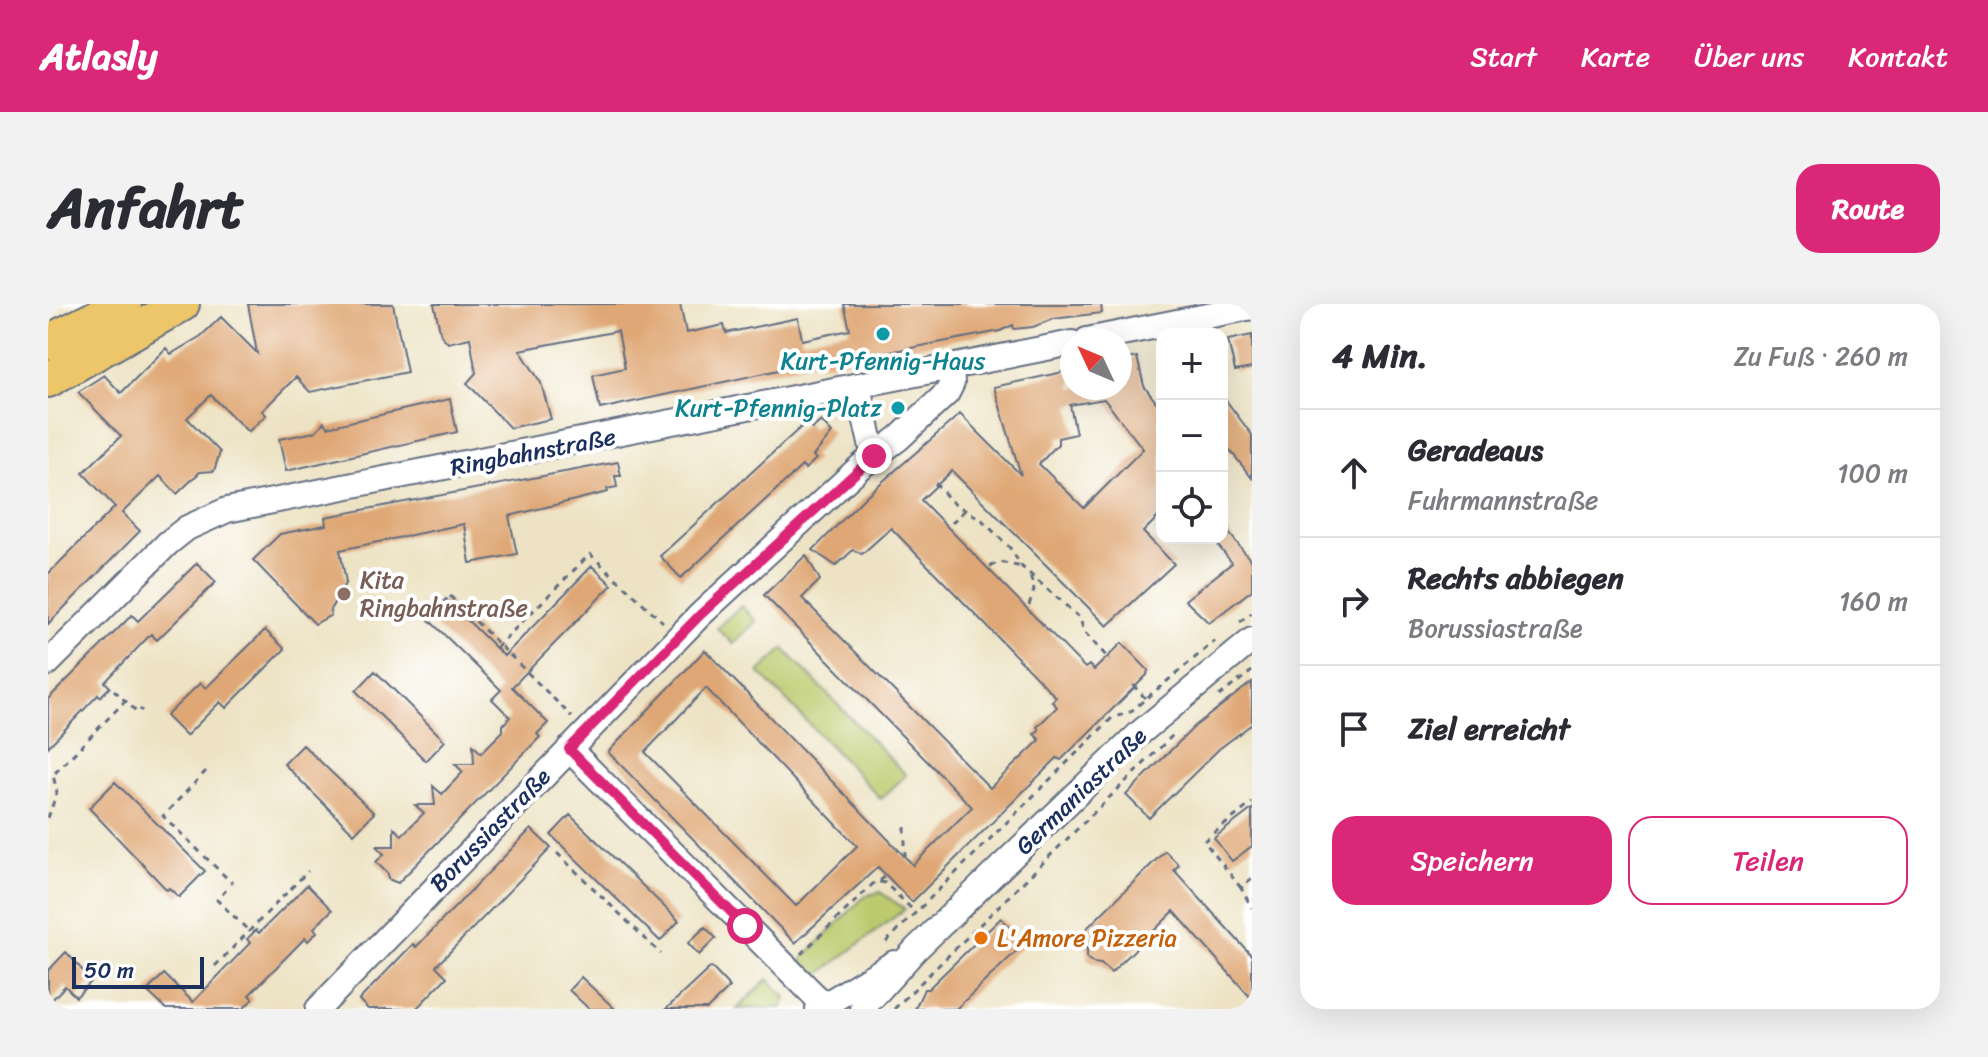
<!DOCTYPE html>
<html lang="de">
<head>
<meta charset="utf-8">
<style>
  :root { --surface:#fff; --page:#f2f2f3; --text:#2b2b33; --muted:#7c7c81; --line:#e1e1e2; --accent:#db2777 }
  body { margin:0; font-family:Sriracha,sans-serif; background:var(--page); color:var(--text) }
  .controls { position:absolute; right:24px; top:24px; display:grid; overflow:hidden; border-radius:16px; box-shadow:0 8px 32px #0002 }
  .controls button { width:72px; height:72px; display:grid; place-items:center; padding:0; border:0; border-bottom:2px solid var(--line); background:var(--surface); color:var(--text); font:40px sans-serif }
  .compass { position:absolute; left:1012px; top:24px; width:72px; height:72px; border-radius:50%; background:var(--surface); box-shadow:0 8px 32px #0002; rotate:314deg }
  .scale { position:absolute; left:24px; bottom:20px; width:132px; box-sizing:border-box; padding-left:8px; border:4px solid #1b2f5e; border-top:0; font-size:22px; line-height:28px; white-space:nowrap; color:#1b2f5e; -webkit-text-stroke:6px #fff; paint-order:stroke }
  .stop { position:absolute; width:24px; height:24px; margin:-18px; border:6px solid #db2777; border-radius:50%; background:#fff }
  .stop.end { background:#db2777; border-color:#fff; box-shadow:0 2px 8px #0008 }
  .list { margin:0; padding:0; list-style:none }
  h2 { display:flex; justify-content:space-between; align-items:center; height:104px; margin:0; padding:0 32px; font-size:34px }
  h2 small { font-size:26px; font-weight:400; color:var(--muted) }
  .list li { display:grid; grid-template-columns:52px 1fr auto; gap:24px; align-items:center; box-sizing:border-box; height:128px; padding:0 32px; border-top:2px solid var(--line) }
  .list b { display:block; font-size:30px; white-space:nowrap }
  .list p { margin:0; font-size:26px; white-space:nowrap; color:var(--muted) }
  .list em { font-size:26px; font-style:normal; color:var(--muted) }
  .actions { display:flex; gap:16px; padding:24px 32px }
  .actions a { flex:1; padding:18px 0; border:2px solid var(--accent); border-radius:24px; text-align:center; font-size:28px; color:var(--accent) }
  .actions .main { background:var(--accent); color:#fff }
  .icon { flex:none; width:44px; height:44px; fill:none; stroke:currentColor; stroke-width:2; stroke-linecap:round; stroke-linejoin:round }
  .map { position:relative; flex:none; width:1204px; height:705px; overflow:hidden; border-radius:24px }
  header { display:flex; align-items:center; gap:48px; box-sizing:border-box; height:112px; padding:0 40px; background:var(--accent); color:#fff }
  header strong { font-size:38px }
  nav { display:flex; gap:44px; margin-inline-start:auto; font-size:28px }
  .intro { display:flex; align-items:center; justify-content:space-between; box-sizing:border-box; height:192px; padding:0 48px }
  h1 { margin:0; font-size:56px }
  .button { padding:20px 36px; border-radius:24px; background:var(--accent); color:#fff; font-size:28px; font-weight:700 }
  main { display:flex; gap:48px; padding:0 48px }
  aside { flex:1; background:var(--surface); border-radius:24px; box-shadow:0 8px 32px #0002 }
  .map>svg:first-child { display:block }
</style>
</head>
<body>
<header>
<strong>Atlasly</strong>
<nav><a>Start</a><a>Karte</a><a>Über uns</a><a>Kontakt</a></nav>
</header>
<div class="intro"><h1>Anfahrt</h1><a class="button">Route</a></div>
<main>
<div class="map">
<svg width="1204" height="705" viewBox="0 0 1204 705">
  <rect width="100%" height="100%" fill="#fff"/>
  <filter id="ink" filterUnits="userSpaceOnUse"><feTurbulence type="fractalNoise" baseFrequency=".0125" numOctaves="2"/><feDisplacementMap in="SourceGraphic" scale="16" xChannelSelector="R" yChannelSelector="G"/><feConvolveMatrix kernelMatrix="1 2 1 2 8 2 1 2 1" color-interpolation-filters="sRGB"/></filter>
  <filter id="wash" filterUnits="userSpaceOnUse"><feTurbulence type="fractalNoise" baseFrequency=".006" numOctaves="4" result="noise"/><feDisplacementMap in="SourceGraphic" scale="32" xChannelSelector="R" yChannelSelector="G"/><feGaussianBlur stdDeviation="1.8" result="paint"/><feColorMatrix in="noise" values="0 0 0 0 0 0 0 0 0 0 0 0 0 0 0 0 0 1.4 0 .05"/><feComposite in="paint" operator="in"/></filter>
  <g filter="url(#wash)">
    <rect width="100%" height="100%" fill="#ede3c4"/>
    <!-- green -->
    <path fill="#bcca6d" stroke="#6c7c66" stroke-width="2" d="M693 302 708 317 685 340 669 324Z
      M736 345 858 471 833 495 711 368Z
      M832 588 857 605 769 672 753 656 817 592Z
      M720 675 738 693 734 704 689 705Z"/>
    <g id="blocks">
      <!-- building -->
      <path fill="#dfa775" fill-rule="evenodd" d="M200 0H345L359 68 262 88 248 73 214 107 218 111 200 128 163 91 139 114 172 148 166 167 152 168 129 190 112 172 74 209 92 227 0 320V270L67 203 35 169 73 132 30 88 56 71 73 89 118 44 123 50 153 32 173 13 209 49Z
        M386 0H632L638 29 676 21 678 29 750 14 754 36 802 26 796 0H1053L1054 9 1005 15 985 23 966 25 965 21 952 27 773 61 772 57 552 105 545 71 577 64 570 27 472 46 493 79 503 115 462 124 419 79 428 69 422 34 400 39 393 31Z
        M1204 31V64L1187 67 1180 36Z
        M1089 53 1096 82 1114 106V209L1095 228 1126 260 1059 322 904 167 873 196 1037 364 1041 361 1046 366 1074 339 1100 366 1099 371 1013 456 1009 454 864 598 830 563 747 639 560 448 657 346 865 561 924 503 716 291 758 251 772 276 754 294 942 484 992 436 986 430 991 426 989 423 1009 403 1004 397 1008 393 843 224 814 250 805 246 788 262 765 246 818 192 912 110 973 171 946 83 1024 66V84H1072V57ZM1056 95 1095 145 1036 204 991 160 1010 140V134L1028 130 1022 101ZM658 384 809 542 748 602 597 448Z
        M1174 91 1204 131V174L1174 136Z
        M402 95 409 128 238 167 231 135 267 128 276 118 280 123Z
        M773 117 784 129 765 152 768 155 757 165 754 162 633 274 612 252 753 123 759 119 764 125Z
        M570 158 573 172H567L569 183 559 185 560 188 461 212 469 250 422 259 416 220 292 246 298 278 282 306 283 311 267 320 205 256 232 230 278 221 277 213Z
        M1174 220 1204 258V286L1161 319 1137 296 1184 259 1164 234H1174Z
        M149 259 168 278 109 336 103 330 57 378 62 383 52 393 50 391 0 443V395L84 311 90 317Z
        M544 262 564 281 464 383 500 419 489 430 492 433 350 579 340 575V570L328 558 336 550 328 542H346V524L354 531 376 509 367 501H387L385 482 394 490 415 468 407 460H426L425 441 433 449 455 427V421L462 413 444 395 453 386 379 314 398 295 456 352Z
        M217 326 237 345 178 404 172 398 138 432 118 412 152 379 158 384Z
        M327 367 397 437 378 457 308 387Z
        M1204 378V420L1171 445 1101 514 1078 491 1147 422Z
        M255 441 326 509 306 530 236 460Z
        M67 478 157 567 131 593 121 584 119 586 41 504Z
        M1204 505V542L1184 557 1166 534Z
        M522 511 631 617 612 637 503 531Z
        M483 525 503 544 388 662 399 673 368 705H320L311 696 365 640 368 643Z
        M1117 547 1131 561 1126 566 1204 652V695L1126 607 1063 669 1053 660 1045 659 1039 654V645L1029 634Z
        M259 581 284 606 266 624 269 628 260 637 257 634 201 691 205 695 195 705H118L99 687 116 670 145 698 202 639 199 635 208 626 211 629Z
        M953 614 977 639 908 705H867L876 685H880Z
        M657 623 668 634 651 651 640 639Z
        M18 648 44 677 28 693 17 682 0 700V667Z
        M663 663 682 683 659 705H618Z
        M533 673 567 705H541L521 686Z"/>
    </g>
  </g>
  <g filter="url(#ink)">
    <use href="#blocks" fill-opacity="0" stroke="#646e82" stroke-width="2"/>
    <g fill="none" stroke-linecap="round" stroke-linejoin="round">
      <defs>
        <path id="minor" d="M1039 36 1204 3
          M810 83 826 152
          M0 359 120 239 139 224 179 206 1024 39
          M521 445 780 705
          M270 705 652 311 812 163 851 134 899 89 904 79 903 63
          M770 705 846 659
          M814 705 868 645 1093 428 1204 336"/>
        <path id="highway" d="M0 38 76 0
          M0 76 134 0"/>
      </defs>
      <!-- minor casing -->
      <use href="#minor" stroke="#646e82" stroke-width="28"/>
      <!-- highway casing -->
      <use href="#highway" stroke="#646e82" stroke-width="38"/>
      <!-- path -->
      <path stroke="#646e82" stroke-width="3" stroke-dasharray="6 6" stroke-linecap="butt" d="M887 179 905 199 934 216 962 244 974 263 1032 314 1036 328 1062 356
        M904 219 918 205
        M942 262 952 258 974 263
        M402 292 467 356
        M981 301 986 286 982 271
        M1192 318 1204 309
        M448 344 542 250 615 318
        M471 360 524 413
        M1085 381 1097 394
        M66 386 90 409 94 405
        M1171 392 1204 367
        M158 467 115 512 184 579
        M0 514 9 488 5 471 77 397
        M857 523V553
        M509 549 613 650
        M1204 575 1193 584 1204 604
        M832 577 838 571
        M1193 584 1156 537 1204 499
        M178 586 169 596 202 628
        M838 638 1064 414 1082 408 1167 337
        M753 650 828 577 837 579 867 608
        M167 662 260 567
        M846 705 1126 430"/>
      <!-- minor -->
      <use href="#minor" stroke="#fff" stroke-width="24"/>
      <!-- highway -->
      <use href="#highway" stroke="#ecc669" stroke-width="34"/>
    </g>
  </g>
  <g fill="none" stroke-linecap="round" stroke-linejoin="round" filter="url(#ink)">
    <!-- route -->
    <path stroke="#db2777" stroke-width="10" d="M697 622 521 445 652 311 826 152"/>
  </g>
  <!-- markers -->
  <g fill="#0f9aa8" stroke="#fff" stroke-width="3">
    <circle cx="835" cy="30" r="8"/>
    <circle cx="850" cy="104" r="8"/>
  </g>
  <circle fill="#8d6e63" stroke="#fff" stroke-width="3" cx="296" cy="290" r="8"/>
  <circle fill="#e8710a" stroke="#fff" stroke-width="3" cx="933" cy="634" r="8"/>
  <g text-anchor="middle" stroke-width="8" stroke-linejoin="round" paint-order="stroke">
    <!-- culture labels -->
    <g font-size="24" fill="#0d838f" stroke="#fff">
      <text x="835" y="65">Kurt-Pfennig-Haus</text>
      <text x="834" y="112" text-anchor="end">Kurt-Pfennig-Platz</text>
    </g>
    <!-- street labels -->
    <g font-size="24" fill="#1b2f5e" stroke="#fff">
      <text transform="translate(485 148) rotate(-11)" y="8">Ringbahnstraße</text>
      <text transform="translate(1033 487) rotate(-44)" y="8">Germaniastraße</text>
      <text transform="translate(442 526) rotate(-46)" y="8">Borussiastraße</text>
    </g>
    <!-- education labels -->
    <g font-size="24" fill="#785e54" stroke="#fff" text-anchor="start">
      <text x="312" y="284">Kita<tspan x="312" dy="28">Ringbahnstraße</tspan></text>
    </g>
    <!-- food labels -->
    <g font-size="24" fill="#c56008" stroke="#fff" text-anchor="start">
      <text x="949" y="642">L'Amore Pizzeria</text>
    </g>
  </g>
</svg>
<div class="controls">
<button>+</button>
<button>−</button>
<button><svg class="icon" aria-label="locate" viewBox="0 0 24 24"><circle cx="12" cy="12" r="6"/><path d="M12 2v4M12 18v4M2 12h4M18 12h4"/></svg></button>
</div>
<svg class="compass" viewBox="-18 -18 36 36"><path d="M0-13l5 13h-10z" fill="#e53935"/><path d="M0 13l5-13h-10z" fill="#7c7c81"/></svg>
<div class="scale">50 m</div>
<div class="stop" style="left:697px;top:622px"></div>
<div class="stop end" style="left:826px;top:152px"></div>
</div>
<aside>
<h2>4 Min.<small>Zu Fuß · 260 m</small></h2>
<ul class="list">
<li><svg class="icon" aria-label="ahead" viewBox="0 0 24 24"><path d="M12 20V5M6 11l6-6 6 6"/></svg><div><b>Geradeaus</b><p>Fuhrmannstraße</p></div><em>100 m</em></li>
<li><svg class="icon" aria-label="right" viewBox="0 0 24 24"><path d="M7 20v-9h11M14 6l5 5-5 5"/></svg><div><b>Rechts abbiegen</b><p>Borussiastraße</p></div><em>160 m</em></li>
<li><svg class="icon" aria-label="arrive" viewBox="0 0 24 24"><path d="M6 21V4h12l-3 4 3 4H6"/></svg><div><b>Ziel erreicht</b></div></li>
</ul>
<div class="actions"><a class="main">Speichern</a><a>Teilen</a></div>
</aside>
</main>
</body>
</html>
